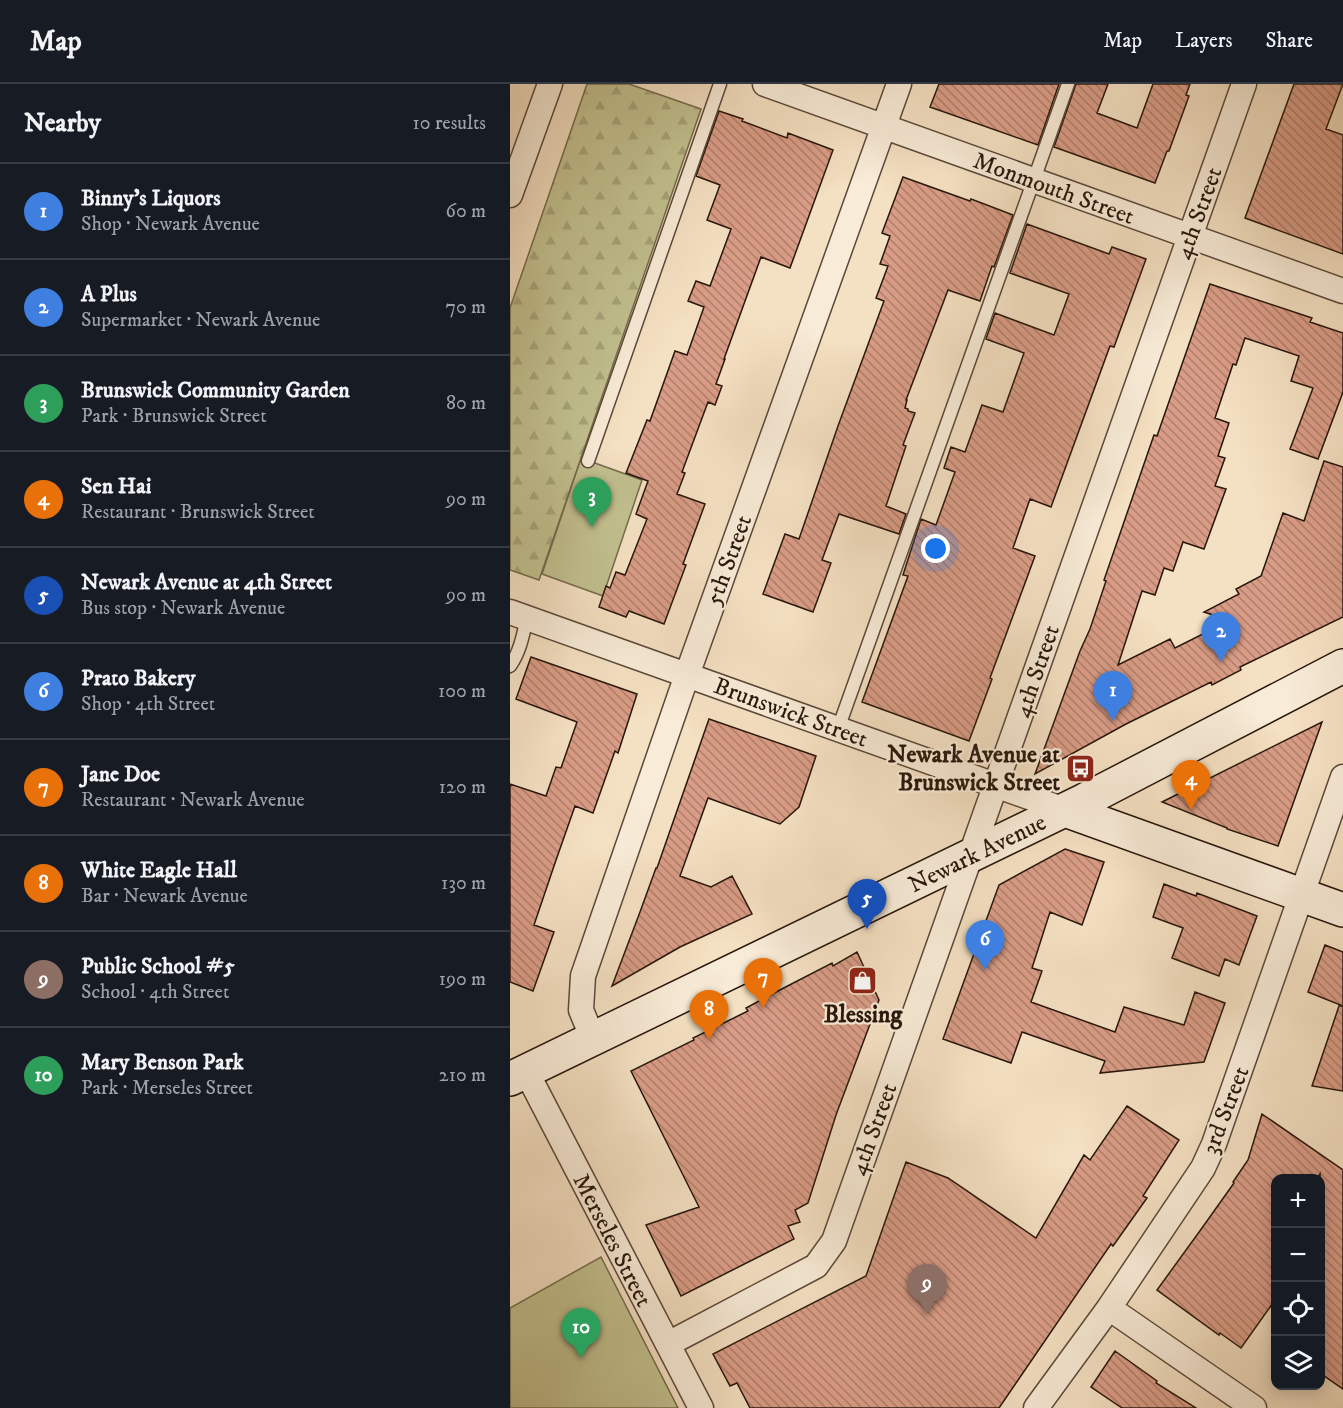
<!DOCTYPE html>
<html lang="en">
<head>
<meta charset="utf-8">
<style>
  :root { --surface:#171b24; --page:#20242c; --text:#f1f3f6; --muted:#9ea1a6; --line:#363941; --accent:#c59692 }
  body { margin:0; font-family:"IM FELL DW Pica",serif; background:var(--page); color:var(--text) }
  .controls { position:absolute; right:18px; bottom:18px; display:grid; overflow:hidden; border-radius:12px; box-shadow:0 3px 15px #0003 }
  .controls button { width:54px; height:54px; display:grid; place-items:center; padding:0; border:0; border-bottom:2px solid var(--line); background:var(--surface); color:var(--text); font:30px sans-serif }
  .you { position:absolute; left:426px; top:465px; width:21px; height:21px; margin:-15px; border:4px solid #fff; border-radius:50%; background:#1a73e8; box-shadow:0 0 0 9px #1a73e833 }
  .badge { display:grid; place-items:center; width:39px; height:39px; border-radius:50%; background:var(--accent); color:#fff; font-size:20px; font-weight:700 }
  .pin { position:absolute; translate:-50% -50px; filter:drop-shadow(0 2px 3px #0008) }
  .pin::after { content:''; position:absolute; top:32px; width:21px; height:18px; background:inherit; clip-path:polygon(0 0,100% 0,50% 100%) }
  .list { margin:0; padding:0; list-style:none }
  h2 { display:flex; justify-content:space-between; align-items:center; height:78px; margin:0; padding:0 24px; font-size:26px }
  h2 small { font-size:20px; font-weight:400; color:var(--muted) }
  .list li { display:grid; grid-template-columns:39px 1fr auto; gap:18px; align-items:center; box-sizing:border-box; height:96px; padding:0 24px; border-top:2px solid var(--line) }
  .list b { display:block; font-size:22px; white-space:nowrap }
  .list p { margin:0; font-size:20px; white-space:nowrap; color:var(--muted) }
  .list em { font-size:20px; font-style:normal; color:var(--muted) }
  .icon { flex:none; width:33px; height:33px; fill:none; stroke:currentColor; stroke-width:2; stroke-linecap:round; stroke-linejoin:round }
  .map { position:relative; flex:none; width:833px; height:1324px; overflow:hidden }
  header { display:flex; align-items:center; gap:36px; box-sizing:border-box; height:84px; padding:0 30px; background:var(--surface); border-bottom:2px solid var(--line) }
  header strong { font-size:28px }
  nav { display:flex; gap:33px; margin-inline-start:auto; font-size:21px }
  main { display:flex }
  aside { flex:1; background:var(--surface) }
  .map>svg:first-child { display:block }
</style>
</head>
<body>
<header>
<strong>Map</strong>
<nav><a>Map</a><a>Layers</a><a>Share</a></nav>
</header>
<main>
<aside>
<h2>Nearby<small>10 results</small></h2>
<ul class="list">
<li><span class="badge" style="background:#3f7fe0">1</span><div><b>Binny’s Liquors</b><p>Shop · Newark Avenue</p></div><em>60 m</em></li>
<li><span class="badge" style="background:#3f7fe0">2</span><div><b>A Plus</b><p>Supermarket · Newark Avenue</p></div><em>70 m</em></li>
<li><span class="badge" style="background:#2e9e5b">3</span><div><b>Brunswick Community Garden</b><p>Park · Brunswick Street</p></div><em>80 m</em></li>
<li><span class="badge" style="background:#e8710a">4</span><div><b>Sen Hai</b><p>Restaurant · Brunswick Street</p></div><em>90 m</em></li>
<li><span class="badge" style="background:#1a4fb4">5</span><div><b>Newark Avenue at 4th Street</b><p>Bus stop · Newark Avenue</p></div><em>90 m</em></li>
<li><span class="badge" style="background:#3f7fe0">6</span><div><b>Prato Bakery</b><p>Shop · 4th Street</p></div><em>100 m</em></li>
<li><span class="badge" style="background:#e8710a">7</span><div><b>Jane Doe</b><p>Restaurant · Newark Avenue</p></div><em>120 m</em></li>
<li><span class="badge" style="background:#e8710a">8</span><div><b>White Eagle Hall</b><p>Bar · Newark Avenue</p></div><em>130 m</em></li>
<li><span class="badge" style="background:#8d6e63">9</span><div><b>Public School #5</b><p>School · 4th Street</p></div><em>190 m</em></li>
<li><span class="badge" style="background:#2e9e5b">10</span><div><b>Mary Benson Park</b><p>Park · Merseles Street</p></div><em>210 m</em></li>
</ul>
</aside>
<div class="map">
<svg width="833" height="1324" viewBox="0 0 833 1324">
  <defs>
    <pattern id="forest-firs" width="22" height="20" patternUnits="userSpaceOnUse" patternTransform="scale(1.5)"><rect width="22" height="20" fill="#c2c08f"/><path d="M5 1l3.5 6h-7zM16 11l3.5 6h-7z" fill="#a7a47a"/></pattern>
    <pattern id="building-back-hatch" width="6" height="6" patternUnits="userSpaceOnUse" patternTransform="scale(1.5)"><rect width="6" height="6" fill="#d99c86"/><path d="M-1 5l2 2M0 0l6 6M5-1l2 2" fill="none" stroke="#b07e6c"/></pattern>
  </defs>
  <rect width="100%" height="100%" fill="#f4e0c2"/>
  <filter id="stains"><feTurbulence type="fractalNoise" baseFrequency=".00333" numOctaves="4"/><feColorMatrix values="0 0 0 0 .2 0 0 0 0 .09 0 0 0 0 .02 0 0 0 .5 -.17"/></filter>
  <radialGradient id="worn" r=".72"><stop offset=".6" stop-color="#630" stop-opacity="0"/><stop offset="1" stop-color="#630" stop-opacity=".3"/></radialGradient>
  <!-- green -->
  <path fill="#c2c08f" stroke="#756b4d" stroke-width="1.5" d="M71 374 132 396 93 512 32 490Z
    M91 1173 168 1324H0V1224Z"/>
  <!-- forest -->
  <path fill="url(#forest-firs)" stroke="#756b4d" stroke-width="1.5" d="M77 0H119L191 25 29 496 0 486V224Z"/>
  <!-- building -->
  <path fill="url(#building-back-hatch)" stroke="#28160b" stroke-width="1.5" d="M429 0H549L528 61 420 23Z
    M566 0H598L587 29 627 44 643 0H680L676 11 679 12 659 67H657L645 99 544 63Z
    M784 0H833L816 45 833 51V170L735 134Z
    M209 27 233 35 232 37 277 54 278 49 323 66 280 184 251 173 214 275H215L206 300 212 302 205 321 198 318 172 388 175 389 167 410 195 420 173 480 176 481 154 540 119 527 116 533 89 523 96 502 100 504 106 488 115 491 137 435 126 430 138 397 116 389 137 336 140 337 165 267 177 271 194 223 178 217 186 197 200 202 221 145 197 136 210 101 186 92Z
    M393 93 460 117 461 115 503 131 484 183 482 182 470 217 438 206 396 316H397L395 324 398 325V327L405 329 393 361 396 362 376 422 396 430 389 450 329 430 312 476 321 479 303 528 253 510 275 450 289 455 328 342 374 217 366 214 378 182 370 180 380 152 372 149Z
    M517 140 599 170 602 163 636 175 604 263 600 262 541 423 520 415 503 464 525 472 480 594 482 595 459 657 352 618 398 492 393 491 411 435 426 441 445 388 434 384 441 363 455 368 472 321 493 328 514 269 476 255 485 229 544 251 559 210 500 189Z
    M700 200 802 234 800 238 833 249V308L808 375 780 365 803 304 781 297 789 272 735 254 726 281 723 280 705 334 719 339 708 372 715 374 705 402 716 405 694 465 673 458 663 487 654 484 645 511 632 507 608 581 660 555 665 564 709 542 705 532H706L694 528 729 510 726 505 751 492 773 429 794 437 814 377 833 383V533L730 583 731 586 702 601 701 598 616 640 525 690 570 567 580 545 596 497 594 496 644 351 647 352Z
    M21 573 127 610 108 669 105 667 83 729 65 722 45 779 24 841 44 848 23 907 0 898V700L36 712 46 683 51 684 67 638 6 615Z
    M199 635 306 672 289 723 270 740 198 714 170 792 201 803 222 792 242 830 170 863 102 902 130 828 146 784H147Z
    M812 638 768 762 717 745V744L652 718Z
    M555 765 594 778 572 841 540 828 522 884 532 887 521 918 605 948 614 923 674 941 685 908 715 919 694 978 590 989 595 977 512 948 501 979 433 955 489 801Z
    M654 800 686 812 687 809 747 832 729 881 715 875 709 892 662 874 673 844 643 833Z
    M815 861 833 868V1007L802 1002 829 922H833L798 908Z
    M347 868 369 916 326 1031 298 1119 285 1126 290 1138 278 1142 284 1155 171 1212 136 1141 189 1123 121 987 184 956 183 954 238 927 236 924 264 909 322 879 323 882Z
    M617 1022 669 1056 633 1112 637 1114 603 1162 601 1160 489 1324H240L227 1299 220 1302 203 1270 356 1192 396 1078 438 1094 526 1154 574 1071 580 1076Z
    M752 1030 833 1086V1305L810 1289V1090L807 1095H765V1216L731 1264 710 1249 709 1251 647 1206 692 1144 724 1099 723 1098 738 1076Z
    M605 1267 647 1297 646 1299 686 1324H612L581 1303Z"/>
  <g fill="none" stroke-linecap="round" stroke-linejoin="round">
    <defs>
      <path id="lane" d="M78 377 210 0
        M0 582C10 568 13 551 17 534
        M328 645 558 0"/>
      <path id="street" d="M255 0 833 207
        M0 111 40 0
        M0 528 555 726
        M83 955 71 926 73 892 177 591 389 0
        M16 987 191 1324
        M599 1224 744 1324
        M158 1260 306 1182 324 1157 734 0
        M526 1324 599 1224 693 1084 704 1060 833 693"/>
      <path id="secondary" d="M555 726 833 826
        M0 995 575 716 833 582"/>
    </defs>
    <!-- lane casing -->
    <use href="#lane" stroke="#5b4839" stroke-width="15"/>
    <!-- street casing -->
    <use href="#street" stroke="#5b4839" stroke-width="27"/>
    <!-- secondary casing -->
    <use href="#secondary" stroke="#28160b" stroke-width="36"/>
    <!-- lane -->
    <use href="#lane" stroke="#f8ebd7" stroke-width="12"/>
    <!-- street -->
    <use href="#street" stroke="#f8ebd7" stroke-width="24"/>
    <!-- secondary -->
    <use href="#secondary" stroke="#f8ebd7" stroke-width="33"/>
  </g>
  <!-- icons -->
  <defs>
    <symbol id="bus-square" viewBox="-11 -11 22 22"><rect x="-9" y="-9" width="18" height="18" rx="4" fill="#8f2418" stroke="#f8ebd7"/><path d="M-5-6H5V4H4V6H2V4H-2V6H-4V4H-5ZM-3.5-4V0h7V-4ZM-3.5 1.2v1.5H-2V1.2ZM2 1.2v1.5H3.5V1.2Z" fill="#fff"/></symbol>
    <symbol id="shop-square" viewBox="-11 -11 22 22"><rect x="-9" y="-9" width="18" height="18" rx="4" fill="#8f2418" stroke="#f8ebd7"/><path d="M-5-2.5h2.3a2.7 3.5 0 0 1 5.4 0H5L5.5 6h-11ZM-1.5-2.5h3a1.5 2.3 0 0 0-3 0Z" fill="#fff"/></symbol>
  </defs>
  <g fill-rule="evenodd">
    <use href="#bus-square" x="554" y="668" width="33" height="33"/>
    <use href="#shop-square" x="336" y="880" width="33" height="33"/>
  </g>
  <g text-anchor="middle" stroke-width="4.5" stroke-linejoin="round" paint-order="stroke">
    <!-- street labels -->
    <g font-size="24" fill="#28160b" stroke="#f8ebd7">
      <text transform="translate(544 104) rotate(20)" y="8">Monmouth Street</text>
      <text transform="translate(688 129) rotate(-70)" y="8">4th Street</text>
      <text transform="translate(218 476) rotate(-70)" y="8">5th Street</text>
      <text transform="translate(526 587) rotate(-71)" y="8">4th Street</text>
      <text transform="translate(281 628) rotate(20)" y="8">Brunswick Street</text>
      <text transform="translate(467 769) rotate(-26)" y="8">Newark Avenue</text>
      <text transform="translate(715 1026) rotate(-69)" y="8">3rd Street</text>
      <text transform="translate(363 1045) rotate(-70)" y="8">4th Street</text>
      <text transform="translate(103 1156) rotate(63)" y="8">Merseles Street</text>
    </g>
    <!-- poi labels -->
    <g font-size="24" font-weight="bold" fill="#28160b" stroke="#f8ebd7" text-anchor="end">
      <text x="550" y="678">Newark Avenue at<tspan x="550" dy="28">Brunswick Street</tspan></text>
      <text x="353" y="938" text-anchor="middle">Blessing</text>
    </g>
  </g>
  <rect width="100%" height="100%" filter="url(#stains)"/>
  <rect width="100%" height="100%" fill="url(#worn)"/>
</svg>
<div class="controls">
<button>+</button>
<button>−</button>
<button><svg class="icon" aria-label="locate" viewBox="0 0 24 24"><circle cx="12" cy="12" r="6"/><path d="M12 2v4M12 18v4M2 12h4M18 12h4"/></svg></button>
<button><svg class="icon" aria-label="layers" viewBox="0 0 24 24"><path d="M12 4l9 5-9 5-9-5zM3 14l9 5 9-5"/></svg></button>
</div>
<div class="you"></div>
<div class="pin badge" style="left:603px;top:637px;background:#3f7fe0">1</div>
<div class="pin badge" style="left:711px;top:578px;background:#3f7fe0">2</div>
<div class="pin badge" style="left:82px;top:443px;background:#2e9e5b">3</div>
<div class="pin badge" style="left:681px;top:726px;background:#e8710a">4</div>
<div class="pin badge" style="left:357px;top:845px;background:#1a4fb4">5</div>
<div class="pin badge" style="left:475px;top:886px;background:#3f7fe0">6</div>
<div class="pin badge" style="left:253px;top:924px;background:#e8710a">7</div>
<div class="pin badge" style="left:199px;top:956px;background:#e8710a">8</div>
<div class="pin badge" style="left:417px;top:1230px;background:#8d6e63">9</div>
<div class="pin badge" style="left:71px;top:1274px;background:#2e9e5b">10</div>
</div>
</main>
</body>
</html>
